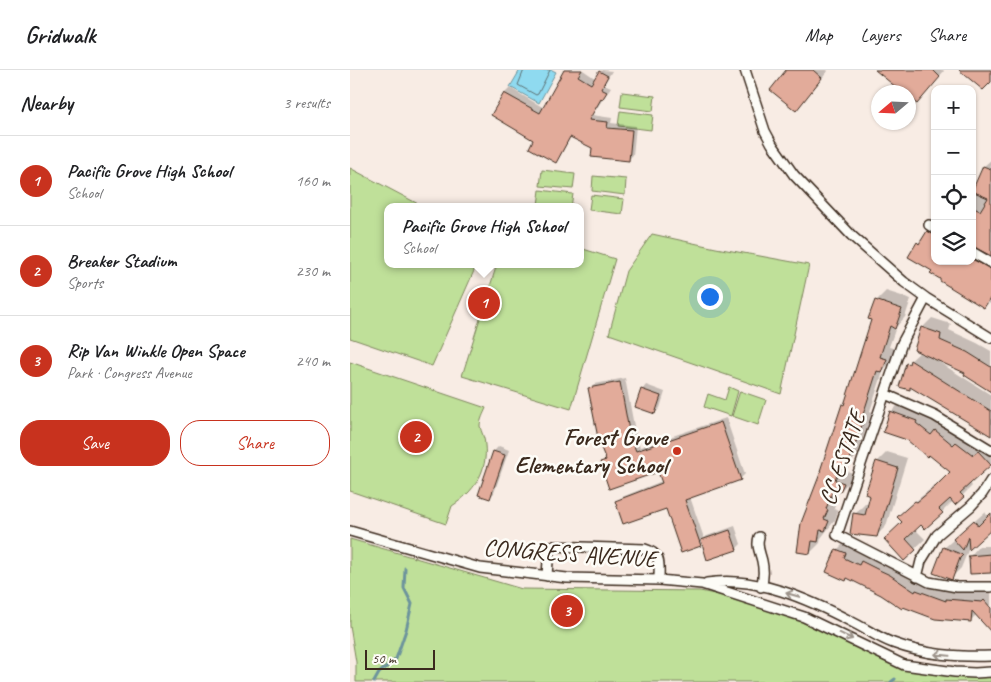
<!DOCTYPE html>
<html lang="en">
<head>
<meta charset="utf-8">
<style>
  :root { --surface:#fff; --page:#f2f2f2; --text:#202124; --muted:#757577; --line:#e0e0e0; --accent:#c8321e }
  body { margin:0; font-family:Caveat,sans-serif; background:var(--page); color:var(--text) }
  .controls { position:absolute; right:15px; top:15px; display:grid; overflow:hidden; border-radius:10px; box-shadow:0 1px 4px #0004 }
  .controls button { width:45px; height:45px; display:grid; place-items:center; padding:0; border:0; border-bottom:1px solid var(--line); background:var(--surface); color:var(--text); font:25px sans-serif }
  .compass { position:absolute; left:521px; top:15px; width:45px; height:45px; border-radius:50%; background:var(--surface); box-shadow:0 1px 4px #0004; rotate:251deg }
  .scale { position:absolute; left:15px; bottom:12px; width:70px; box-sizing:border-box; padding-left:5px; border:2px solid #3b2a1e; border-top:0; font-size:14px; line-height:18px; white-space:nowrap; color:#3b2a1e; -webkit-text-stroke:4px #fdfcf7; paint-order:stroke }
  .you { position:absolute; left:359px; top:226px; width:18px; height:18px; margin:-12px; border:4px solid #fff; border-radius:50%; background:#1a73e8; box-shadow:0 0 0 8px #1a73e833 }
  .badge { display:grid; place-items:center; width:32px; height:32px; border-radius:50%; background:var(--accent); color:#fff; font-size:16px; font-weight:700 }
  .pin { position:absolute; translate:-50% -50%; border:2px solid #fff; box-shadow:0 1px 5px #0006 }
  .popup { position:absolute; left:34px; top:133px; width:200px; height:65px; box-sizing:border-box; display:grid; place-content:center; border-radius:10px; background:var(--surface); filter:drop-shadow(0 1px 4px #0005); font-size:16px; white-space:nowrap; color:var(--muted) }
  .popup b { font-size:19px; color:var(--text) }
  .popup::after { content:''; position:absolute; left:50%; top:100%; margin-left:-10px; border:10px solid transparent; border-top-color:var(--surface) }
  .list { margin:0; padding:0; list-style:none }
  h2 { display:flex; justify-content:space-between; align-items:center; height:65px; margin:0; padding:0 20px; font-size:21px }
  h2 small { font-size:16px; font-weight:400; color:var(--muted) }
  .list li { display:grid; grid-template-columns:32px 1fr auto; gap:15px; align-items:center; box-sizing:border-box; height:90px; padding:0 20px; border-top:1px solid var(--line) }
  .list b { display:block; font-size:19px; white-space:nowrap }
  .list p { margin:0; font-size:16px; white-space:nowrap; color:var(--muted) }
  .list em { font-size:16px; font-style:normal; color:var(--muted) }
  .actions { display:flex; gap:10px; padding:15px 20px }
  .actions a { flex:1; padding:11px 0; border:1px solid var(--accent); border-radius:20px; text-align:center; font-size:18px; color:var(--accent) }
  .actions .main { background:var(--accent); color:#fff }
  .icon { flex:none; width:28px; height:28px; fill:none; stroke:currentColor; stroke-width:2; stroke-linecap:round; stroke-linejoin:round }
  .map { position:relative; flex:none; width:641px; height:612px; overflow:hidden }
  header { display:flex; align-items:center; gap:30px; box-sizing:border-box; height:70px; padding:0 25px; background:var(--surface); border-bottom:1px solid var(--line) }
  header strong { font-size:24px }
  nav { display:flex; gap:28px; margin-inline-start:auto; font-size:18px }
  main { display:flex }
  aside { flex:1; background:var(--surface) }
  .map>svg:first-child { display:block }
</style>
</head>
<body>
<header>
<strong>Gridwalk</strong>
<nav><a>Map</a><a>Layers</a><a>Share</a></nav>
</header>
<main>
<aside>
<h2>Nearby<small>3 results</small></h2>
<ul class="list">
<li><span class="badge">1</span><div><b>Pacific Grove High School</b><p>School</p></div><em>160 m</em></li>
<li><span class="badge">2</span><div><b>Breaker Stadium</b><p>Sports</p></div><em>230 m</em></li>
<li><span class="badge">3</span><div><b>Rip Van Winkle Open Space</b><p>Park · Congress Avenue</p></div><em>240 m</em></li>
</ul>
<div class="actions"><a class="main">Save</a><a>Share</a></div>
</aside>
<div class="map">
<svg width="641" height="612" viewBox="0 0 641 612">
  <rect width="100%" height="100%" fill="#f8ece4"/>
  <filter id="ink" filterUnits="userSpaceOnUse"><feTurbulence type="fractalNoise" baseFrequency=".02" numOctaves="2"/><feDisplacementMap in="SourceGraphic" scale="10" xChannelSelector="R" yChannelSelector="G"/><feConvolveMatrix kernelMatrix="1 2 1 2 8 2 1 2 1" color-interpolation-filters="sRGB"/></filter>
  <g filter="url(#ink)">
    <!-- green -->
    <path fill="#bfe099" stroke="#7d855c" d="M272 22 305 26 303 41 270 37Z
      M270 41 303 45 301 60 268 56Z
      M0 98 74 137H38V194H127L82 296 0 268Z
      M192 100 225 104 223 119 190 116Z
      M243 106 276 109 275 125 242 121Z
      M190 120 223 124 221 137 188 135Z
      M241 125 274 129 272 144 239 140Z
      M302 164 366 178 459 195 431 324 259 264 276 201Z
      M230 178 265 189 221 339 112 306 147 194H230Z
      M0 292 136 338C134 343 130 350 130 356 131 362 135 368 135 375 138 401 124 422 102 436L96 454 0 421Z
      M379 317 388 321 381 346 354 337 358 324 375 330Z
      M390 321 416 330 408 355 382 346Z
      M0 469 172 519 350 521 379 527 454 547 554 595 641 602V612H6V592L0 556Z"/>
    <!-- water -->
    <path fill="#8fdaf0" stroke="#6d949c" d="M170 0H202L206 2 189 33 160 17Z"/>
    <!-- shadow -->
    <path fill="#0003" d="M212 0H233L246 9 252 0 262 1 254 14 261 17 242 45 262 48 261 53 286 56 283 85 278 90 243 78 221 66 210 86 206 91 185 69 143 45 155 23 160 18 194 38 215 2Z
      M437 0H477L478 1 452 33Z
      M527 0H593L594 1 571 28 554 22Z
      M641 90V234L638 233 634 236 584 200 568 173 585 155V191H622V121L634 96Z
      M536 221 561 229 555 247 546 257 539 277 546 279 542 291 534 299 520 341 522 342 507 386 497 396H496L494 400 503 403 500 411 490 421 488 420 484 439 488 441 485 450 471 468 470 473 460 483 473 400 493 335 497 331 522 249 526 231Z
      M582 248 601 254 599 260 627 273 641 281V320L617 303 590 291 589 292 641 325V364L562 316 559 319 557 294 570 282 572 258Z
      M275 308 285 361 290 377 376 348 395 404 390 409 340 427 354 468 357 466 385 456 391 474 387 478 358 488 353 472 350 475 317 437 267 432 272 427 312 411 308 400 251 393 257 388 240 319 245 314Z
      M296 315 315 322 310 338 305 343 292 320Z
      M551 332 576 343 591 355 595 351 634 376 638 372 641 374V393L620 413 622 416 605 433 603 431 592 442 571 453 565 459 575 469 554 489 553 452 559 437 602 401 541 342Z
      M149 376 159 380 144 423 140 427 144 381Z
      M537 382 557 388 536 456 526 466 505 444 515 434H519L527 392Z
      M635 442 638 447 641 444V458L619 478 611 498 601 508 594 478Z
      M497 470 505 473 503 478 607 519 641 522V555L627 544 621 550 532 524 498 507 487 480Z
      M629 476H641V502L620 486Z"/>
    <g fill="none" stroke-linecap="round" stroke-linejoin="round">
      <!-- shore -->
      <path stroke="#5d7072" stroke-width="1" d="M174 0 168 15 186 25 188 24 200 0"/>
      <!-- stream -->
      <path stroke="#6d949c" stroke-width="3" d="M24 612 29 603 46 589 56 560 62 534 54 518 55 498
        M541 612 545 609"/>
    </g>
    <!-- building -->
    <path fill="#e2ab9a" stroke="#3b2a1e" d="M214 0H232L228 6 241 14 249 1 258 6 251 19 257 22 252 30 251 29 239 50 258 52 257 58 282 60 279 91 241 87 242 78 220 67 206 93 179 78 183 70 141 45 154 23 190 43Z
      M436 0H463L472 8 446 41 420 20Z
      M525 0H583L590 7 567 34 558 27V22H552Z
      M609 0H641V12L633 20Z
      M633 96 641 99V186L622 176V137L630 141 638 128 622 121Z
      M577 161 585 165V191H622V189L641 199V227L634 238 590 211V209L580 203 582 201 558 187 567 172 569 174Z
      M525 230 552 239 545 259 540 256 530 287 537 289 532 303 527 301 511 351 513 352 497 398 490 395 485 410 494 413 490 422 483 420 476 439 478 440 474 449 479 451 475 461 470 460 468 472 462 471 460 484 447 482 451 453 471 401H470L492 334 494 335 521 250 518 249Z
      M571 257 591 264 590 270 617 282 641 297V322L614 305 615 303 564 280Z
      M560 290 641 341V366L560 317V320L549 317 556 293 559 294Z
      M270 312 280 366 286 381 371 352 391 410 335 430 351 476 331 483 316 439 273 454 265 431 312 413 308 402 259 419 250 392 256 390 249 373 238 318Z
      M291 319 311 326 305 344 285 337Z
      M540 341 567 351 566 353 581 365 585 360 603 375 606 372 623 385 628 381 641 395 610 423 614 427 605 435 600 429 589 439 593 443 575 459 571 455 556 469 566 480 554 491 534 469 552 452 547 447 565 431 567 432 585 417 600 402 579 385 577 387 557 370 533 362Z
      M143 381 155 385 140 429 128 425Z
      M526 391 548 398 527 467 500 464 503 443 515 445 520 426 515 424Z
      M641 443V460L619 480 618 467 613 480 603 469 624 450 628 456Z
      M380 460 387 480 357 490 351 470Z
      M593 477 613 485 610 488 602 510 583 503Z
      M486 479 496 483 494 488 509 495 511 491 527 499 540 505 565 522 566 520 596 531V529L632 532 634 530 641 538V562L622 541 621 552 585 549 553 537 552 539 531 525 497 508 496 511 476 502Z
      M641 484V503L620 504 619 488 618 486Z"/>
    <g fill="none" stroke-linecap="round" stroke-linejoin="round">
      <defs>
        <path id="minor" d="M395 0 415 61 422 74 444 105 502 166 554 212 576 228 641 268
          M579 155 585 159
          M622 182 641 193
          M576 228 552 273 487 465 579 512 607 517H641
          M535 324 585 346 641 380
          M0 461 130 498 217 508 309 510 352 514 454 547 554 595 605 602 625 603 641 602
          M409 467C406 476 410 482 412 491 414 500 414 508 411 517
          M197 506 199 476 295 479C312 484 309 494 309 510
          M567 507 571 491 587 465 621 436 632 424 641 410
          M357 513C406 505 460 530 502 552 516 559 529 568 543 573 575 585 607 587 641 586"/>
      </defs>
      <!-- minor casing -->
      <use href="#minor" stroke="#3b2a1e" stroke-width="12"/>
      <!-- minor -->
      <use href="#minor" stroke="#fdfcf7" stroke-width="9"/>
    </g>
    <!-- one-way arrows -->
    <defs><path id="oneway-shaft" d="M-6 0H5M1.5-3L5.5 0L1.5 3" fill="none" stroke-width="1.6" stroke-linecap="round" stroke-linejoin="round" transform="scale(1.25)"/></defs>
    <g stroke="#9c938a">
      <use href="#oneway-shaft" transform="translate(443 525) rotate(-164)"/>
      <use href="#oneway-shaft" transform="translate(496 566) rotate(26)"/>
      <use href="#oneway-shaft" transform="translate(592 585) rotate(-174)"/>
    </g>
  </g>
  <!-- markers -->
  <circle fill="#c8321e" stroke="#fdfcf7" stroke-width="2" cx="327" cy="381" r="5"/>
  <g text-anchor="middle" stroke-width="5" stroke-linejoin="round" paint-order="stroke">
    <!-- poi labels -->
    <g font-size="24" font-weight="bold" fill="#3b2a1e" stroke="#fdfcf7" text-anchor="end">
      <text x="317" y="375">Forest Grove<tspan x="317" dy="28">Elementary School</tspan></text>
    </g>
    <!-- street labels -->
    <g font-size="24" fill="#3b2a1e" stroke="#fdfcf7">
      <text transform="translate(492 388) rotate(-71)" y="8">CC ESTATE</text>
      <text transform="translate(220 483) rotate(4)" y="8">CONGRESS AVENUE</text>
    </g>
  </g>
</svg>
<div class="controls">
<button>+</button>
<button>−</button>
<button><svg class="icon" aria-label="locate" viewBox="0 0 24 24"><circle cx="12" cy="12" r="6"/><path d="M12 2v4M12 18v4M2 12h4M18 12h4"/></svg></button>
<button><svg class="icon" aria-label="layers" viewBox="0 0 24 24"><path d="M12 4l9 5-9 5-9-5zM3 14l9 5 9-5"/></svg></button>
</div>
<svg class="compass" viewBox="-18 -18 36 36"><path d="M0-13l5 13h-10z" fill="#e53935"/><path d="M0 13l5-13h-10z" fill="#757577"/></svg>
<div class="scale">50 m</div>
<div class="you"></div>
<div class="pin badge" style="left:134px;top:233px">1</div>
<div class="popup"><b>Pacific Grove High School</b>School</div>
<div class="pin badge" style="left:66px;top:367px">2</div>
<div class="pin badge" style="left:217px;top:541px">3</div>
</div>
</main>
</body>
</html>
